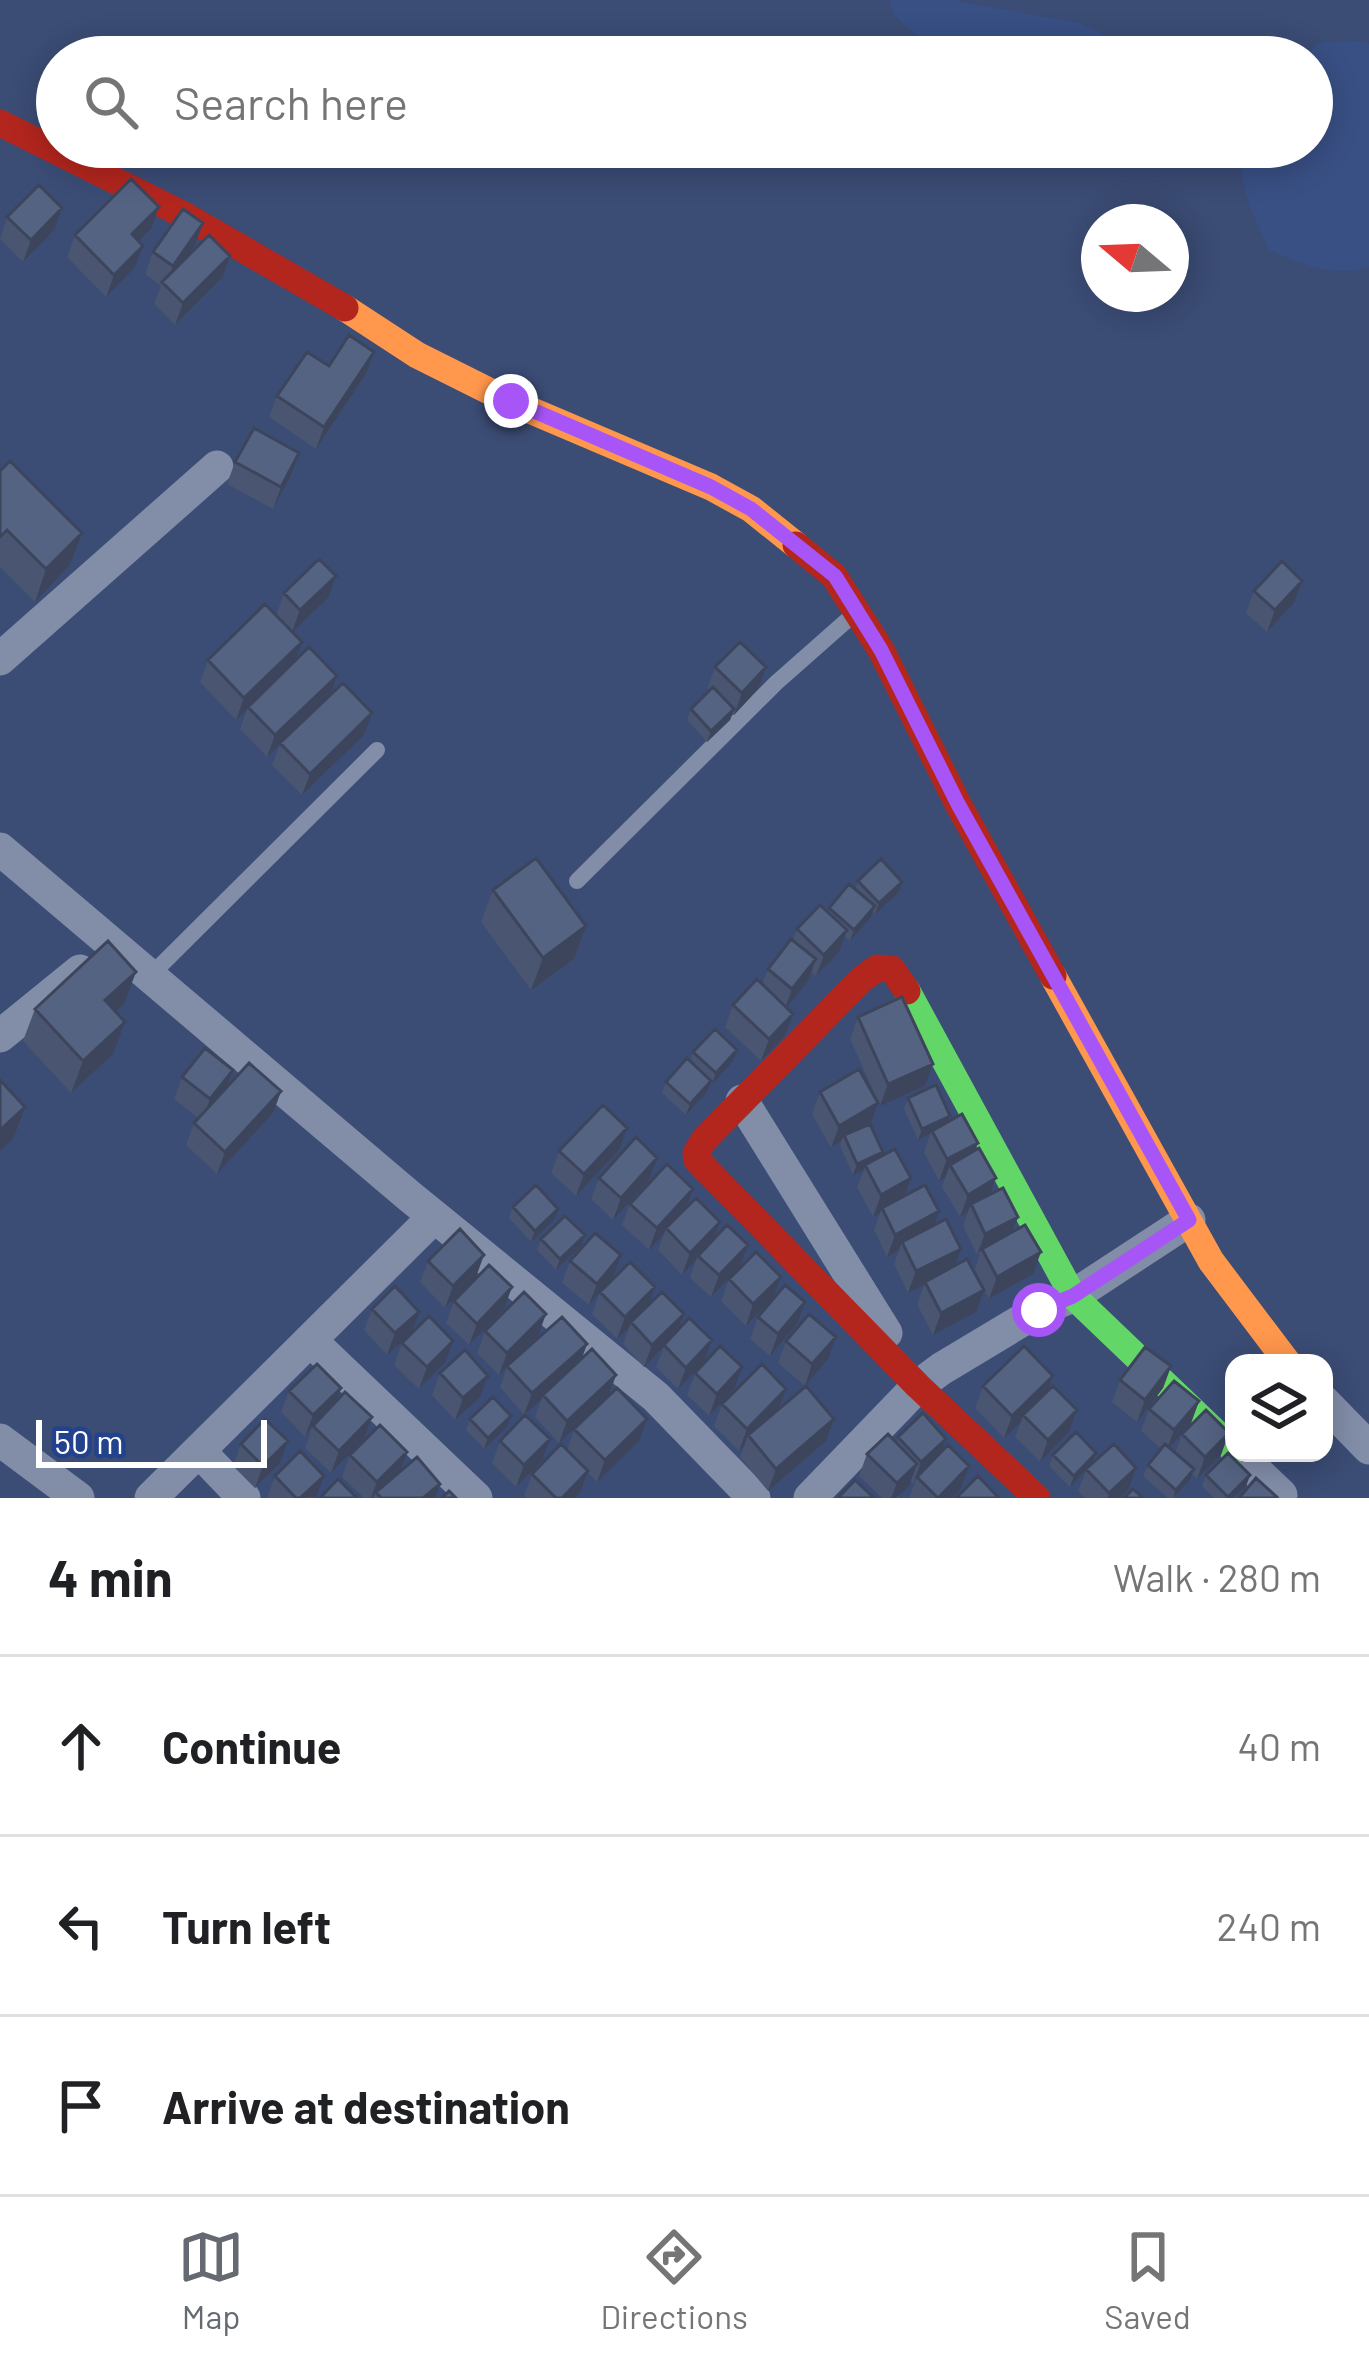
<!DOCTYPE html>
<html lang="en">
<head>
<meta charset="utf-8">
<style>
  :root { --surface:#fff; --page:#f2f2f2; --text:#202124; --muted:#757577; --line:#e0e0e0; --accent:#656971 }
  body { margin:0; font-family:Barlow,sans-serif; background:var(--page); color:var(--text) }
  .controls { position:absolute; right:36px; bottom:36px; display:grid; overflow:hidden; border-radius:24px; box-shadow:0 6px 30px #0003 }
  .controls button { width:108px; height:108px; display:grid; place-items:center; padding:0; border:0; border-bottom:3px solid var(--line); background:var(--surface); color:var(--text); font:60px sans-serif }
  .compass { position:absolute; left:1081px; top:204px; width:108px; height:108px; border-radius:50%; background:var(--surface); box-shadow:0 6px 30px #0003; rotate:289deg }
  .scale { position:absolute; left:36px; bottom:30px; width:231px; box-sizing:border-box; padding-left:12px; border:6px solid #fff; border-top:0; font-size:33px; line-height:42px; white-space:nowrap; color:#fff; -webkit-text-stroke:9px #23428d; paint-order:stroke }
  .stop { position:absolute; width:36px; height:36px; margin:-27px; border:9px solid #a855f7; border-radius:50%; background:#fff }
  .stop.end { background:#a855f7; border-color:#fff; box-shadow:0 3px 12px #0008 }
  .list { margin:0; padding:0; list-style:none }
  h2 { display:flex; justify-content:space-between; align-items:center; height:156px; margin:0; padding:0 48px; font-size:51px }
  h2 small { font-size:39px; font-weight:400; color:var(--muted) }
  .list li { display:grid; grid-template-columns:78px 1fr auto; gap:36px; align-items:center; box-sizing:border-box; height:180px; padding:0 48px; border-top:3px solid var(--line) }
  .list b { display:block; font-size:45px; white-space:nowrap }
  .list em { font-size:39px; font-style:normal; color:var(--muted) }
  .icon { flex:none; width:66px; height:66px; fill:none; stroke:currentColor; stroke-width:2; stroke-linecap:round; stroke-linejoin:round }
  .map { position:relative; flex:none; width:1369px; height:1498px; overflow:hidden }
  .search { position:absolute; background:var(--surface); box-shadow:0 6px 30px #0003; left:36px; right:36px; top:36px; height:132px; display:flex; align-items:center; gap:30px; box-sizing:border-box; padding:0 42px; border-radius:66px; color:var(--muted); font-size:45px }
  .sheet { height:696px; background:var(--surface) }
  nav { display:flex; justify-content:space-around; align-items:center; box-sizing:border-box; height:168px; border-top:3px solid var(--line); background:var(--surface); font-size:33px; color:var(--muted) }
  nav a { display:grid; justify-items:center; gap:6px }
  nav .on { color:var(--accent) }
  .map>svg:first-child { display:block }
</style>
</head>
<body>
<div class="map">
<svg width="1369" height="1498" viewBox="0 0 1369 1498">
  <rect width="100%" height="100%" fill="#3b4c75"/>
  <!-- water -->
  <path fill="#395085" d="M1360 41 1369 44V267C1334 278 1301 264 1269 250 1255 218 1234 182 1245 147H1312V57H1304L1319 43Z"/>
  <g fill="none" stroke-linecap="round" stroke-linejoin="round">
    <!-- river -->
    <path stroke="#395085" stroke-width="54" d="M917 0 949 27 1070 49 1089 57"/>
    <!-- lane -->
    <path stroke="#828da8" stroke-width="16" d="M577 881 776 683 853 615
      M149 977 377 750"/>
    <!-- street -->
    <path stroke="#828da8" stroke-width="33" d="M0 659 217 467
      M0 849 408 1195 656 1397 754 1498
      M0 1036 80 971
      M742 1101 886 1333
      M310 1340 476 1498
      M1324 1402 1369 1448
      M0 1440 78 1498
      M200 1452 244 1498
      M1237 1453 1281 1495
      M151 1498 434 1217
      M810 1498 918 1386 941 1369 1039 1310 1073 1296 1189 1220"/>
    <!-- fast -->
    <path stroke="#63d668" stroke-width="27" d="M907 991 1073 1296 1234 1450"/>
    <!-- slow -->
    <path stroke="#ff974d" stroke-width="27" d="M345 308 417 355 511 402 711 487 751 509 796 545
      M1053 976 1211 1261 1288 1363"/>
    <!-- jam -->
    <path stroke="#b3261e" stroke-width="27" d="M0 123 182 214 345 308
      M796 545 834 576 881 650 958 804 1053 976
      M907 991 892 969 877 968 862 979 704 1140 696 1153 697 1160 918 1386 1037 1498"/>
  </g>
  <!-- wall -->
  <path fill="#495571" d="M62 208 54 230 23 262 0 239 7 217Z
    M203 223 195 245 184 260 230 256 222 278 175 325 154 304 161 286 145 274 153 252Z
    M151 229 139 241 143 246 135 267 106 297 67 257 75 235Z
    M374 352 366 374 316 449 269 417 277 396 329 366Z
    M299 453 291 475 273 509 227 484 235 462Z
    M0 471 82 533 70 565 35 602 0 567Z
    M1302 581 1294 603 1267 632 1246 613 1254 591Z
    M284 593 328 598 292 632 276 615Z
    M208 660 295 661 330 696 372 713 364 735 302 795 272 765 280 745 267 757 240 729 247 709 236 720 200 682Z
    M715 667 758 689 734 715 732 714 730 720 707 742 687 720 691 709 709 691 707 689Z
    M858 881 902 882 898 893 875 914 873 912 871 917 850 941 844 936 839 952 816 976 811 972 808 981 787 1007 793 1014 785 1036 761 1061 725 1027 733 1005 762 984 768 969 793 940 797 929 827 912 829 908 855 890Z
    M493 890 586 926 574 959 531 990 481 922Z
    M124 1004 116 1012 125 1022 113 1054 71 1093 23 1041 35 1009Z
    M858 1017 933 1064 925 1086 880 1106 850 1039Z
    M693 1052 733 1061 712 1084 710 1083 707 1092 686 1115 662 1093 666 1082 690 1061Z
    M233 1070 227 1087 281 1091 273 1113 217 1174 186 1145 194 1123 198 1118 174 1099 182 1077Z
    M820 1092 870 1124 883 1152 882 1157 911 1178 905 1195 934 1226 955 1266 974 1271 980 1254 977 1255 963 1226 968 1212 960 1217 942 1187 945 1178 939 1181 924 1153 930 1134 918 1140 904 1109 908 1098 950 1116 948 1122 975 1150 996 1178 990 1194 1018 1217 1013 1232 1033 1274 989 1299 979 1282 976 1312 933 1335 917 1304 924 1285 908 1293 894 1264 899 1250 887 1257 874 1230 880 1213 873 1217 857 1187 864 1170 853 1175 840 1146 841 1141 831 1148 812 1114Z
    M627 1128 619 1150 576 1196 551 1173 559 1151Z
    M657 1158 649 1180 613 1220 591 1199 599 1178Z
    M630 1204 687 1208 720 1222 714 1239 748 1245 740 1267 711 1297 690 1278 696 1260 682 1275 658 1250 664 1234 649 1250 622 1225Z
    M513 1207 554 1220 531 1242 509 1218Z
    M585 1235 581 1246 556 1270 537 1250 541 1239Z
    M621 1255 613 1277 589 1305 562 1283 570 1261Z
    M428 1261 476 1277 445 1308 420 1282Z
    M729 1279 773 1298 746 1326 721 1301Z
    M600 1292 684 1314 678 1330 712 1340 704 1362 678 1389 656 1367 663 1349 644 1367 623 1344 629 1328 617 1339 592 1314Z
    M454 1301 504 1309 469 1345 446 1323Z
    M372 1309 411 1334 387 1355 364 1330Z
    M758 1317 797 1324 770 1356 750 1339Z
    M485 1331 538 1336 515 1359 587 1344 581 1360 616 1375 609 1395 639 1441 597 1482 588 1473 580 1493 575 1498H527L524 1496 532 1474 567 1450 574 1429 559 1443 535 1417 541 1400 524 1415 500 1387 507 1367 499 1375 477 1353Z
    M786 1341 828 1359 805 1386 778 1363Z
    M402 1343 445 1363 419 1389 394 1365Z
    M1171 1366 1163 1388 1137 1422 1112 1402 1120 1380Z
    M440 1373 480 1397 455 1420 432 1395Z
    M695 1373 734 1389 709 1416 687 1395Z
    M1053 1376 1048 1390 1077 1410 1069 1432 1040 1462 1015 1437 1021 1422 1004 1438 975 1408 983 1386Z
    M786 1389 779 1409 834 1419 826 1441 768 1491 740 1457 744 1446 739 1451 714 1426 722 1404Z
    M289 1391 335 1403 372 1417 364 1439 331 1473 305 1448 311 1431 305 1437 281 1412Z
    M1199 1401 1191 1423 1170 1448 1175 1453 1182 1434 1221 1455 1197 1479 1192 1474 1190 1480 1174 1498H1168L1143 1476 1148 1465 1161 1449 1141 1431 1149 1409Z
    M470 1419 507 1427 484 1449 466 1430Z
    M898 1437 942 1451 969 1466 961 1488 952 1498H909L915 1482 913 1484 910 1481 909 1486 898 1496 900 1498H882L859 1476 867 1454 896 1443Z
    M550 1439 542 1461 516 1487 492 1463 500 1441Z
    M241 1444 280 1463 255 1488 233 1466Z
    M1096 1453 1093 1463 1128 1490 1120 1498H1085L1078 1491 1086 1471 1070 1487 1049 1466 1053 1455Z
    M350 1455 399 1472 435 1498H364L342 1477Z
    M1206 1475H1250L1246 1486 1233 1498H1214L1202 1486Z
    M275 1476 315 1498H267Z"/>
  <!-- shaded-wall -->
  <path fill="#3c455c" d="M159 207 151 229 124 256 132 234Z
    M62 208 54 230 23 262 31 240Z
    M203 223 195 245 165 288 173 266Z
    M143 246 135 267 106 297 114 275Z
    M230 256 222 278 175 325 183 303Z
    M374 352 366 374 316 449 324 427Z
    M299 453 291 475 273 509 281 487Z
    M82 533 70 565 35 602 46 569Z
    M336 576 328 598 292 632 300 610Z
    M1302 581 1294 603 1267 632 1275 610Z
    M302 642 294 664 236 720 244 698Z
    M766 667 758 689 734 715 742 693Z
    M337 676 329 698 267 757 275 735Z
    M734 709 730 720 707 742 711 731Z
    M372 713 364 735 302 795 310 774Z
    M902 882 898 893 875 914 879 903Z
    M875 906 871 917 850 941 854 930Z
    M586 926 574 959 531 990 543 958Z
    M847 930 839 952 816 976 824 955Z
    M816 959 808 981 784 1011 792 989Z
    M136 972 124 1004 93 1033 105 1000Z
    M793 1014 785 1036 761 1061 769 1039Z
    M125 1022 113 1054 71 1093 83 1061Z
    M737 1050 733 1061 712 1084 716 1073Z
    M933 1064 925 1086 880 1106 888 1084Z
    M233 1070 225 1092 202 1121 210 1099Z
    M711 1081 707 1092 686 1115 690 1104Z
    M281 1091 273 1113 217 1174 225 1152Z
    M878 1103 870 1125 844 1135 841 1141 831 1148 839 1126Z
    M25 1107 13 1139 0 1151V1130Z
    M950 1116 946 1127 932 1131 930 1134 918 1140 922 1129Z
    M627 1128 619 1150 576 1196 584 1174Z
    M978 1143 970 1165H950L945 1178 939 1181 947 1159Z
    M883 1152 879 1163 865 1165 864 1170 853 1175 857 1164Z
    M657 1158 649 1180 613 1220 621 1198Z
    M911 1178 903 1200 882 1208 880 1213 873 1217 881 1195Z
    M996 1178 988 1200 971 1204 968 1212 960 1217 968 1195Z
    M693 1189 685 1211 666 1228 664 1234 649 1250 657 1228Z
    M558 1209 554 1220 531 1242 535 1231Z
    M939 1211 931 1233 902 1242 899 1250 887 1257 895 1235Z
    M1018 1217 1010 1239 982 1249 977 1255 985 1234Z
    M720 1222 712 1244 698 1256 696 1260 682 1275 690 1253Z
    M585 1235 581 1246 556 1270 560 1259Z
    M748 1245 740 1267 711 1297 719 1275Z
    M961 1249 953 1271 925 1282 924 1285 908 1293 916 1271Z
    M1041 1252 1033 1274 989 1299 997 1277Z
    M484 1255 476 1277 445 1308 453 1286Z
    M621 1255 613 1277 589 1305 597 1284Z
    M781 1277 773 1298 746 1326 753 1304Z
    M512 1287 504 1309 469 1345 477 1324Z
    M655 1287 647 1309 631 1322 629 1328 617 1339 625 1317Z
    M984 1290 976 1312 933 1335 941 1313Z
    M805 1302 797 1324 770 1356 778 1334Z
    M419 1312 411 1334 387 1355 395 1333Z
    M546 1314 538 1336 499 1375 507 1353Z
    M684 1314 676 1335 644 1367 652 1345Z
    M836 1337 828 1359 805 1386 812 1364Z
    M712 1340 704 1362 678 1389 686 1368Z
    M453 1341 445 1363 419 1389 427 1367Z
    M587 1344 579 1366 543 1395 541 1400 524 1415 532 1393Z
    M1171 1366 1163 1388 1137 1422 1145 1400Z
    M742 1367 734 1389 709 1416 717 1394Z
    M616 1375 608 1397 559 1443 567 1421Z
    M488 1376 480 1397 455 1420 463 1398Z
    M1053 1376 1045 1398 1023 1415 1021 1422 1004 1438 1012 1416Z
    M341 1388 333 1410 313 1426 305 1437 313 1415Z
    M786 1389 778 1411 748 1435 744 1446 739 1451 747 1429Z
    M1199 1401 1191 1423 1166 1452 1174 1430Z
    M1077 1410 1069 1432 1040 1462 1048 1440Z
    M511 1416 507 1427 484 1449 488 1438Z
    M372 1417 364 1439 331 1473 339 1451Z
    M647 1419 639 1441 597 1482 605 1460Z
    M834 1419 826 1441 768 1491 776 1469Z
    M1229 1433 1221 1455 1197 1479 1205 1457Z
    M550 1439 542 1461 516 1487 524 1465Z
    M946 1439 938 1461 917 1477 913 1484 921 1462Z
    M288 1441 280 1463 255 1488 263 1466Z
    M407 1452 399 1474 376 1492 373 1498H371L377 1482Z
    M1096 1453 1092 1464 1070 1487 1074 1476Z
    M917 1464 909 1486 896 1498H891L897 1483Z
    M969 1466 961 1488 952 1498H939Z
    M1136 1468 1128 1490 1120 1498H1108L1109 1493Z
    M1194 1469 1190 1480 1173 1498 1176 1490Z
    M588 1471 580 1493 575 1498H562Z
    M1250 1475 1246 1486 1233 1498H1227Z
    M324 1476 316 1497 300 1498Z
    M440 1484 435 1498H423Z"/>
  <!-- building -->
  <path fill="#556383" stroke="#3c455c" stroke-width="3" d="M131 179 159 207 132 234 143 246 114 275 75 235Z
    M39 185 62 208 31 240 7 217Z
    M183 209 203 223 173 266 153 252Z
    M209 235 230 256 183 303 162 282Z
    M349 335 374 352 324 427 277 396 307 352 329 366Z
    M254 428 299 453 281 487 235 462Z
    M10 461 82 533 46 569 7 530 0 537V471Z
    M319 559 336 576 300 610 284 593Z
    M1282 561 1302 581 1275 610 1254 591Z
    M265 604 302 642 244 698 208 660Z
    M740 642 766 667 742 693 715 667Z
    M309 647 337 676 275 735 248 707Z
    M343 683 372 713 310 774 280 743Z
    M713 687 734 709 711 731 691 709Z
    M536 858 586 926 543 958 493 890Z
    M881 859 902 882 879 903 858 881Z
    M849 884 875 906 854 930 829 908Z
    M820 905 847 930 824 955 797 929Z
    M791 939 816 959 792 989 768 969Z
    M108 941 136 972 105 1000 125 1022 83 1061 35 1009Z
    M757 979 793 1014 769 1039 733 1005Z
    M902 997 933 1064 888 1084 858 1017Z
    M715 1029 737 1050 716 1073 693 1052Z
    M205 1048 233 1070 210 1099 182 1077Z
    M687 1058 711 1081 690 1104 666 1082Z
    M249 1063 281 1091 225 1152 194 1123Z
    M859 1069 878 1103 839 1126 820 1092Z
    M0 1080 25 1107 0 1130Z
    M936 1085 950 1116 922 1129 908 1098Z
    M603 1105 627 1128 584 1174 559 1151Z
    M962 1114 978 1143 947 1159 932 1131Z
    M870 1124 883 1152 857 1164 844 1135Z
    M636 1137 657 1158 621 1198 599 1178Z
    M979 1148 996 1178 968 1195 950 1165Z
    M895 1149 911 1178 881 1195 865 1165Z
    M667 1164 693 1189 657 1228 630 1204Z
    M536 1185 558 1209 535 1231 513 1207Z
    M925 1185 939 1211 895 1235 882 1208Z
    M1003 1188 1018 1217 985 1234 971 1204Z
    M696 1198 720 1222 690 1253 666 1228Z
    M565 1216 585 1235 560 1259 541 1239Z
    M946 1219 961 1249 916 1271 902 1242Z
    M727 1225 748 1245 719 1275 698 1256Z
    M1025 1225 1041 1252 997 1277 982 1249Z
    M460 1229 484 1255 453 1286 428 1261Z
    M595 1233 621 1255 597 1284 570 1261Z
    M756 1252 781 1277 753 1304 729 1279Z
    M967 1259 984 1290 941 1313 925 1282Z
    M630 1262 655 1287 625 1317 600 1292Z
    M489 1265 512 1287 477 1324 454 1301Z
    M785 1285 805 1302 778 1334 758 1317Z
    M395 1286 419 1312 395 1333 372 1309Z
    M524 1292 546 1314 507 1353 485 1331Z
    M662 1292 684 1314 652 1345 631 1322Z
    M809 1314 836 1337 812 1364 786 1341Z
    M429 1316 453 1341 427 1367 402 1343Z
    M562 1317 587 1344 532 1393 507 1366Z
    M689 1318 712 1340 686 1368 664 1345Z
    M720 1346 742 1367 717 1394 695 1373Z
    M1024 1346 1053 1376 1012 1416 983 1386Z
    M1145 1347 1171 1366 1145 1400 1120 1380Z
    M592 1349 616 1375 567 1421 543 1395Z
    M465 1350 488 1376 463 1398 440 1373Z
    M317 1364 341 1388 313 1415 289 1391Z
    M762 1364 786 1389 747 1429 722 1404Z
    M1174 1381 1199 1401 1174 1430 1149 1409Z
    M806 1386 834 1419 776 1469 748 1435Z
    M1053 1386 1077 1410 1048 1440 1023 1415Z
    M617 1388 647 1419 605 1460 574 1429Z
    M345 1392 372 1417 339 1451 313 1426Z
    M493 1397 511 1416 488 1438 470 1419Z
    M1206 1410 1229 1433 1205 1457 1182 1434Z
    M923 1413 946 1439 921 1462 898 1437Z
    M525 1415 550 1439 524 1465 500 1441Z
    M265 1419 288 1441 263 1466 241 1444Z
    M380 1425 407 1452 377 1482 350 1455Z
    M1076 1432 1096 1453 1074 1476 1053 1455Z
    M888 1434 917 1464 897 1483 867 1454Z
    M561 1444 588 1471 562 1498H556L532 1474Z
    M1114 1444 1136 1468 1109 1493 1086 1469Z
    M1165 1444 1194 1469 1176 1490 1148 1465Z
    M948 1445 969 1466 938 1498 917 1477Z
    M300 1451 324 1476 300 1498H296L275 1476Z
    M1228 1453 1250 1475 1228 1497 1206 1475Z
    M417 1457 440 1484 423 1498H381L376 1492Z
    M978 1476 999 1498H956Z
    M1256 1478 1277 1497 1276 1498H1239Z
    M338 1479 357 1498H320Z
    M855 1480 874 1498H838Z
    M1133 1489 1143 1498H1124Z
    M449 1491 456 1498H442Z"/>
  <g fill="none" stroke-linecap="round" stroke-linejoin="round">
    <!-- route -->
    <path stroke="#a855f7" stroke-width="15" d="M511 401 711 487 751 509 835 576 881 650 958 804 1189 1220 1073 1296 1039 1310"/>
  </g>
</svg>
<div class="controls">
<button><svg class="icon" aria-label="layers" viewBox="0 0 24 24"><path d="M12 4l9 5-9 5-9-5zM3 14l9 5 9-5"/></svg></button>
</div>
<svg class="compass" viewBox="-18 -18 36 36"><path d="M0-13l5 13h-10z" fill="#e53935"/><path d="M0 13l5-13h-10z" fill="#757577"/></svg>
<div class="scale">50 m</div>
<div class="stop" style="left:1039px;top:1310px"></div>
<div class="stop end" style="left:511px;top:401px"></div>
<div class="search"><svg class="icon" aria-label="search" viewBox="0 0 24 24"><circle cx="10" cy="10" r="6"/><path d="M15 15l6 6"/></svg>Search here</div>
</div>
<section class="sheet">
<h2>4 min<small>Walk · 280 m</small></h2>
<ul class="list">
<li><svg class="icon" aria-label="ahead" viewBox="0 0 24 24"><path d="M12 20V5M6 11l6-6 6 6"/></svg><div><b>Continue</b></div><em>40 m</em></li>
<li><svg class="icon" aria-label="left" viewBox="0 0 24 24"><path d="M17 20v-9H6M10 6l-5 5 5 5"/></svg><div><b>Turn left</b></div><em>240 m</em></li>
<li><svg class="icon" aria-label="arrive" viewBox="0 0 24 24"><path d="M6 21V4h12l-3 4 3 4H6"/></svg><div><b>Arrive at destination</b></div></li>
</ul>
</section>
<nav>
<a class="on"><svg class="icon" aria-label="map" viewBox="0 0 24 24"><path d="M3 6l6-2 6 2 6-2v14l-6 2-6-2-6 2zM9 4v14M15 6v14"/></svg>Map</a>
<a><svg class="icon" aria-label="directions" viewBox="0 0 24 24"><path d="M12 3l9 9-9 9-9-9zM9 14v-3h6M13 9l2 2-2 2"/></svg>Directions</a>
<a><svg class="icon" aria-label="saved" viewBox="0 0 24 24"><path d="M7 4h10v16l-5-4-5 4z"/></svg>Saved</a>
</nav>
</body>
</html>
